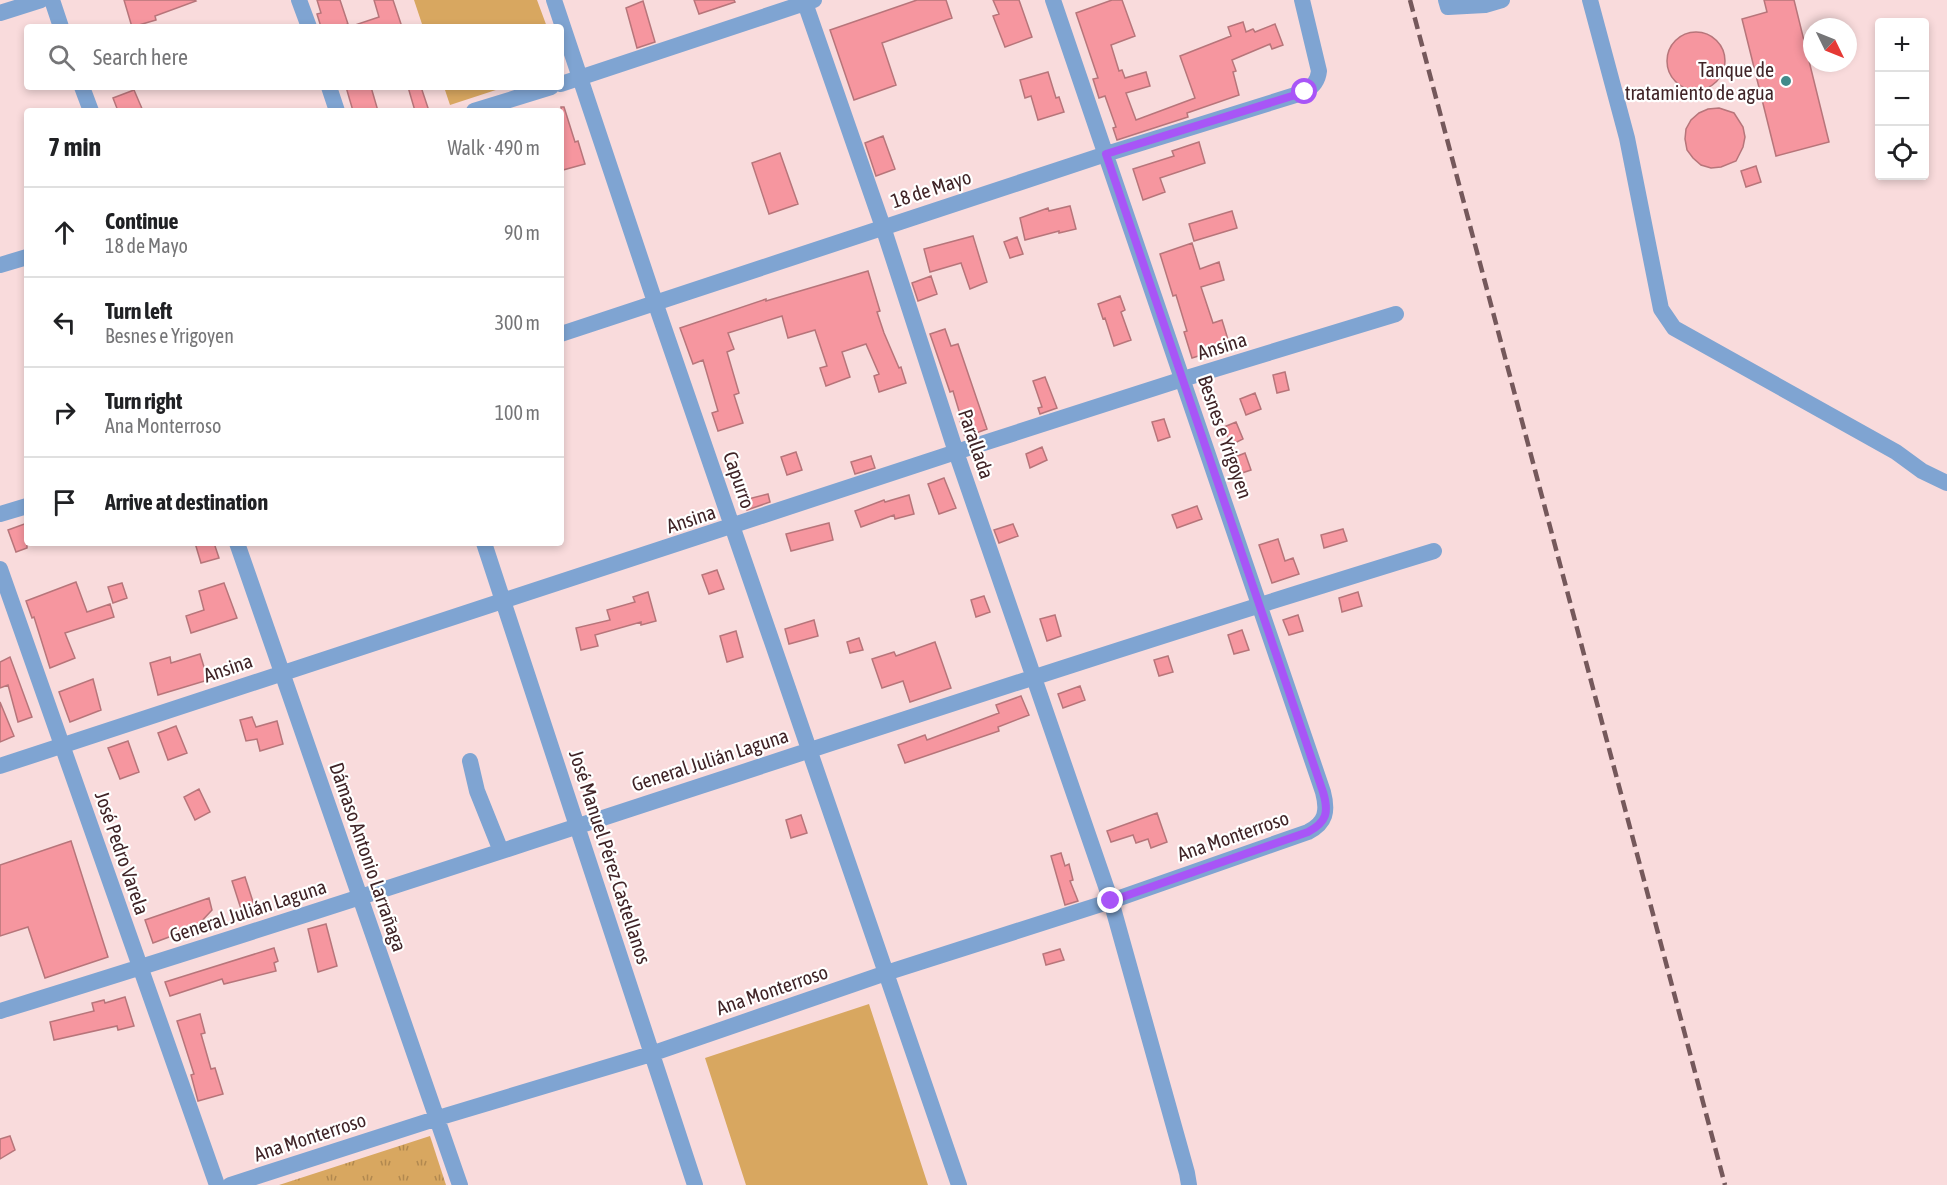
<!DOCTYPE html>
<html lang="en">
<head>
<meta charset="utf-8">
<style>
  :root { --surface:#fff; --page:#f2f2f2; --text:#202124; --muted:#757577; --line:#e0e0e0 }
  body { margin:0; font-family:"Asap Condensed",sans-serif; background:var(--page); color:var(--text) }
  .controls { position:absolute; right:18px; top:18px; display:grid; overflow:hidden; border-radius:6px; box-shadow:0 3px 9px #0003 }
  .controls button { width:54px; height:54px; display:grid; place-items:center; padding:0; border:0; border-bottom:2px solid var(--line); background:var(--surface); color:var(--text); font:30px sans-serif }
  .compass { position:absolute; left:1803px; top:18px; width:54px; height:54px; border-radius:50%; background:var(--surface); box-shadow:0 3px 9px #0003; rotate:133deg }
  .stop { position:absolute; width:18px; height:18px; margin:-14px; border:4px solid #a855f7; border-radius:50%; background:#fff }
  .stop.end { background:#a855f7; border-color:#fff; box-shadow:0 2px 6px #0008 }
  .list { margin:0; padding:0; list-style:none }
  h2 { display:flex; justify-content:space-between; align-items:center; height:78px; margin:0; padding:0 24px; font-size:26px }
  h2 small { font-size:20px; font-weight:400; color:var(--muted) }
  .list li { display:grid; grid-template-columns:39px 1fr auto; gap:18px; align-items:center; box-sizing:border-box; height:90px; padding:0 24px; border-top:2px solid var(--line) }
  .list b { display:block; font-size:22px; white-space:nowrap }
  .list p { margin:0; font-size:20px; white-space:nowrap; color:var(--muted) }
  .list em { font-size:20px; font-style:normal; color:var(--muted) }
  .icon { flex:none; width:33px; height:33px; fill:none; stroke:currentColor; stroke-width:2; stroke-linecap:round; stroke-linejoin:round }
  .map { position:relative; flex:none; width:1947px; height:1185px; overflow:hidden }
  .search { position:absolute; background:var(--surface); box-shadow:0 3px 9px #0003; left:24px; top:24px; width:540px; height:66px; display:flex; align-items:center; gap:15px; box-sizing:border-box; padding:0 21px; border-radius:6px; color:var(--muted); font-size:22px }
  .panel { position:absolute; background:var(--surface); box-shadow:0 3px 9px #0003; left:24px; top:108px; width:540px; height:438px; border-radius:6px }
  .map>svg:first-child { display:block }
</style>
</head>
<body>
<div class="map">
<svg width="1947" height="1185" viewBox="0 0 1947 1185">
  <defs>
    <pattern id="grass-tufts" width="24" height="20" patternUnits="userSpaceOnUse" patternTransform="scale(1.5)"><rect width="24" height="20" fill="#d8a760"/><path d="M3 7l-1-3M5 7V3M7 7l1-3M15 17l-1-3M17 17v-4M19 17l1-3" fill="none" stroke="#b1884f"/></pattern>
  </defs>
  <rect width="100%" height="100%" fill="#f9dbdc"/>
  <!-- grass -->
  <path fill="url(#grass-tufts)" d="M430 1136 446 1185H279Z"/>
  <!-- pitch -->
  <path fill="#d8a760" d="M414 0H537L547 27H423Z
    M444 87H505L450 105Z
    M869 1004 928 1185H746L705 1058Z"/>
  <!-- building -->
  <path fill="#f6969f" stroke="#b7757a" stroke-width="1.5" d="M124 0H195L196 1 155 16 156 20 132 27Z
    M317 0H340L348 24 339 27H321L317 14 321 13Z
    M374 0H393L402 27H355V25L379 17Z
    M694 0H734L735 2 699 14Z
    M917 0H946L952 18 882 43 896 85 854 100 830 30Z
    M993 0H1019L1032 37 1005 47 993 16 999 14Z
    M1112 0H1122L1135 36 1111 45 1119 71 1122 70 1125 78 1146 72 1150 86 1126 93 1136 120 1195 98 1180 56 1231 36 1228 27 1243 22 1246 32 1253 29 1255 32 1275 24 1283 45 1272 49 1270 44 1232 60 1236 71 1233 72 1239 95 1187 113 1188 117 1117 140 1113 128 1116 127 1105 96 1099 98 1093 79 1098 78 1076 13Z
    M1764 0H1794L1829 142 1776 156 1742 19 1767 12Z
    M643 1 655 42 637 48 626 8Z
    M1667 61a29 29 0 1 1 58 0a29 29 0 1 1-58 0Z
    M1048 72 1056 98 1059 97 1064 112 1038 120 1031 96 1025 98 1020 80Z
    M346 87H371L378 111H353Z
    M408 87H421L429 111H415Z
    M134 90 143 111H118L113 98Z
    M561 107H564L575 142 578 141 585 164 563 170 561 163Z
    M1719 108 1734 113 1743 127 1745 137 1743 147 1736 161 1721 167 1711 168 1701 165 1693 158 1687 150 1685 139 1686 129 1691 120 1699 113 1708 109Z
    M883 136 895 169 876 176 865 143Z
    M1199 142 1205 163 1160 178 1165 192 1143 200 1133 169 1174 156 1172 151Z
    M780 153 798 204 769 214 752 163Z
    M1756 166 1761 182 1746 187 1741 171Z
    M1070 206 1076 229 1059 233V231L1025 240 1020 218 1048 208 1049 211Z
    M1232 211 1237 228 1194 241 1189 224Z
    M973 236 987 282 970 289 961 263 930 272 924 249Z
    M1017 237 1023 254 1010 258 1004 242Z
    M1192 243 1200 269 1219 262 1224 280 1201 287 1213 323 1222 320 1230 346 1192 358 1184 332 1187 331 1176 295 1173 296 1160 254Z
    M868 271 880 311 877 312 884 333 899 368 901 367 906 383 879 392 874 376 879 374 866 344 842 352 850 377 826 386 820 368 827 366 815 330 788 338 782 316 728 333 734 349 727 352 739 393 734 395 743 423 718 431 712 413 718 411 703 360 693 364 680 328 766 299V301Z
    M931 276 937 294 918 301 912 283Z
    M1120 296 1125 310 1121 312 1131 340 1114 346 1105 318 1103 319 1098 304Z
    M945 329 951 346 958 344 987 429 965 437 960 422 962 421 953 391 950 392 930 334Z
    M1285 372 1289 390 1277 393 1273 375Z
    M1045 377 1057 408 1040 414 1038 408 1042 407 1033 381Z
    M1255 393 1261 409 1246 415 1240 399Z
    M1164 419 1170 437 1158 441 1152 422Z
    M1236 422 1243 439 1231 445 1224 427Z
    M1042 447 1047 460 1030 468 1026 454Z
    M796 452 802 470 787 475 781 457Z
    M1245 453 1251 470 1236 475 1230 459Z
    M871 456 875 468 855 474 851 462Z
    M944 478 956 508 939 514 928 484Z
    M768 494 770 502 747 510 744 500Z
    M909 495 914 514 895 519 894 515 861 527 855 511 884 500 885 502Z
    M1197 506 1202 519 1177 528 1172 515Z
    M27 523V548L16 552 8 530Z
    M829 523 833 540 791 551 786 534Z
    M1013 524 1018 536 999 543 994 530Z
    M1343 529 1347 541 1324 548 1321 535Z
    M1278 539 1285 561 1293 558 1299 574 1272 583 1259 545Z
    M195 543H214L219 558 201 563Z
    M717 570 724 589 709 594 702 575Z
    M76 582 87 612 110 604 114 617 65 633 75 658 50 668 34 617 32 618 26 601Z
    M122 583 127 598 113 603 108 587Z
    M224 583 237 618 191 633 186 616 204 610 199 591Z
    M648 592 656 621 641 625V622L595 635 598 646 581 650 576 628 610 620 607 610 635 602 633 597Z
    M1358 592 1362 606 1342 612 1339 598Z
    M984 596 990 612 976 617 971 600Z
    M1055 615 1061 636 1047 641 1040 619Z
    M1298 615 1303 631 1289 635 1283 620Z
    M814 620 818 636 789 644 785 629Z
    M1242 630 1249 650 1234 654 1228 635Z
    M736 631 743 657 727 662 720 636Z
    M859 638 863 650 850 653 847 642Z
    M935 642 951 688 910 702 903 681 882 688 872 659 894 652 896 656Z
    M200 654 208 680 158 695 150 663 170 657 171 663Z
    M1168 656 1173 672 1159 676 1154 660Z
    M10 657 32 717 18 722 8 685 0 688V662Z
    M93 679 101 710 70 722 59 692Z
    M1080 686 1085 700 1063 708 1058 694Z
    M1021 696 1029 715 998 727 999 731 905 763 898 745 925 735 927 740 999 713 996 705Z
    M0 702 14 736 0 742Z
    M252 717 256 727 277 721 283 744 260 751 257 739 246 741 240 720Z
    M176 726 187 753 168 760 158 733Z
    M128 741 139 772 120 779 108 748Z
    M199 789 210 812 195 820 184 797Z
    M1157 813 1167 842 1151 848 1148 839 1136 843 1133 835 1111 842 1107 831Z
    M801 815 807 833 791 838 786 820Z
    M71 841 108 957 45 978 28 927 0 936V865Z
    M1061 853 1065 866 1069 864 1073 880 1070 881 1078 901 1065 905 1051 856Z
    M245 877 255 908 242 912 232 881Z
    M209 898 212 910 196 927 153 943 145 920Z
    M326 924 337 966 318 972 308 929Z
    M274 948 278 961 274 963 276 971 224 984 222 979 170 996 165 982Z
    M1060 949 1064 960 1046 965 1043 954Z
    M125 997 134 1026 118 1030 117 1026 54 1040 50 1022 94 1011 92 1003 104 1000 105 1003Z
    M200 1014 205 1033 201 1034 211 1069 215 1068 223 1094 198 1101 191 1075 194 1074 177 1021Z
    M10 1136 15 1150 0 1159V1139Z"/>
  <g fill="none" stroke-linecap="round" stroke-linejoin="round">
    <!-- minor -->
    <path stroke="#7fa4d2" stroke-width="16" d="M52 0 61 27
      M299 0 309 27
      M554 0 655 302 959 1185
      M804 0 883 227 956 452 1111 901 1187 1173 1189 1185
      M1446 0 1448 7 1485 5 1502 0
      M1590 0 1627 138 1661 309 1674 328 1896 452 1922 471 1947 483
      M0 13 41 0
      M561 84 814 0
      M82 87 91 111
      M329 87 337 111
      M474 111 551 87
      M0 265 27 257
      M561 334 1106 154 1305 92C1313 86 1318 81 1319 71L1302 0
      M0 514 27 506
      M237 543 460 1185
      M484 543 695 1185
      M0 569 217 1185
      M470 761 477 791 501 851
      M0 766 956 452 1183 379 1396 314
      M0 1011C480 863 954 698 1434 551
      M230 1185 438 1118 651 1054 886 973 1111 901 1308 832C1326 823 1328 811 1323 792L1053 0"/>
    <!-- rail -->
    <path stroke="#75585b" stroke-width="4.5" stroke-dasharray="12 6" stroke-linecap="butt" d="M1410 0 1725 1185"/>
  </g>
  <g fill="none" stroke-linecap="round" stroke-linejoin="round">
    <!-- route -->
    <path stroke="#a855f7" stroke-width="8" d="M1111 901 1308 832C1327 822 1329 812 1323 792L1106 154 1305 92"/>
  </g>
  <!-- markers -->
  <circle fill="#428a8a" stroke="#fff" stroke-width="2" cx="1786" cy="81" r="6"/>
  <g text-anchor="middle" stroke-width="4.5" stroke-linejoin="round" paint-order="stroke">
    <!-- poi labels -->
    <g font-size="20" fill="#402427" stroke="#fff" text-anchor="end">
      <text x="1774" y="77">Tanque de<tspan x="1774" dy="23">tratamiento de agua</tspan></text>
    </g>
    <!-- street labels -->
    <g font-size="20" fill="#402427" stroke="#fff">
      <text transform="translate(931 189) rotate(-18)" y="7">18 de Mayo</text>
      <text transform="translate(1222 346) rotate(-17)" y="7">Ansina</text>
      <text transform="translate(1225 437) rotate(71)" y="7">Besnes e Yrigoyen</text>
      <text transform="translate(976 444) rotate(71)" y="7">Parallada</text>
      <text transform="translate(739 480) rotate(71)" y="7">Capurro</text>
      <text transform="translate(691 519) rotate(-18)" y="7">Ansina</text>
      <text transform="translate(228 668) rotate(-19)" y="7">Ansina</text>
      <text transform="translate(710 760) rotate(-18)" y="7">General Julián Laguna</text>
      <text transform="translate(1233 836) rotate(-19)" y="7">Ana Monterroso</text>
      <text transform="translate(122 853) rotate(71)" y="7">José Pedro Varela</text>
      <text transform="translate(368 857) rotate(71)" y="7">Dámaso Antonio Larrañaga</text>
      <text transform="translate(610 857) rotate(72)" y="7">José Manuel Pérez Castellanos</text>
      <text transform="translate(248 911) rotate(-18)" y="7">General Julián Laguna</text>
      <text transform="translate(772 990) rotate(-19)" y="7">Ana Monterroso</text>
      <text transform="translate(310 1137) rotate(-18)" y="7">Ana Monterroso</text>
    </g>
  </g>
</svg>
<div class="controls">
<button>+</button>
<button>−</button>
<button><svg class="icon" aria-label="locate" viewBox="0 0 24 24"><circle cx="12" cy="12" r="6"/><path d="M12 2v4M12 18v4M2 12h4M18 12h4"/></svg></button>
</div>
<svg class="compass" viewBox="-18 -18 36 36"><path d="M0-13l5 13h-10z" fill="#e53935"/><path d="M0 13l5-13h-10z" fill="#757577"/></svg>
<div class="stop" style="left:1305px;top:92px"></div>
<div class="stop end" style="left:1111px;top:901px"></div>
<div class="search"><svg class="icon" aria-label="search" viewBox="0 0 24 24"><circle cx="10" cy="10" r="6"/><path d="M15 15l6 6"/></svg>Search here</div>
<section class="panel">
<h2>7 min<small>Walk · 490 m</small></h2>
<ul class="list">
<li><svg class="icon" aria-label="ahead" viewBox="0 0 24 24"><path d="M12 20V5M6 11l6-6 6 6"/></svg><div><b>Continue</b><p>18 de Mayo</p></div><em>90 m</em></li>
<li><svg class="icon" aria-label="left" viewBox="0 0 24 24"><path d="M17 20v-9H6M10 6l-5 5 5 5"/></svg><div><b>Turn left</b><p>Besnes e Yrigoyen</p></div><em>300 m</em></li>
<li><svg class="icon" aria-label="right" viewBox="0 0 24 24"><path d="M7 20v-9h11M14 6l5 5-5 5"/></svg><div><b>Turn right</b><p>Ana Monterroso</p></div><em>100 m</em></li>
<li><svg class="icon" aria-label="arrive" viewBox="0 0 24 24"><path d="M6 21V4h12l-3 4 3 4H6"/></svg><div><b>Arrive at destination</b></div></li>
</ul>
</section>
</div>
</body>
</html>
